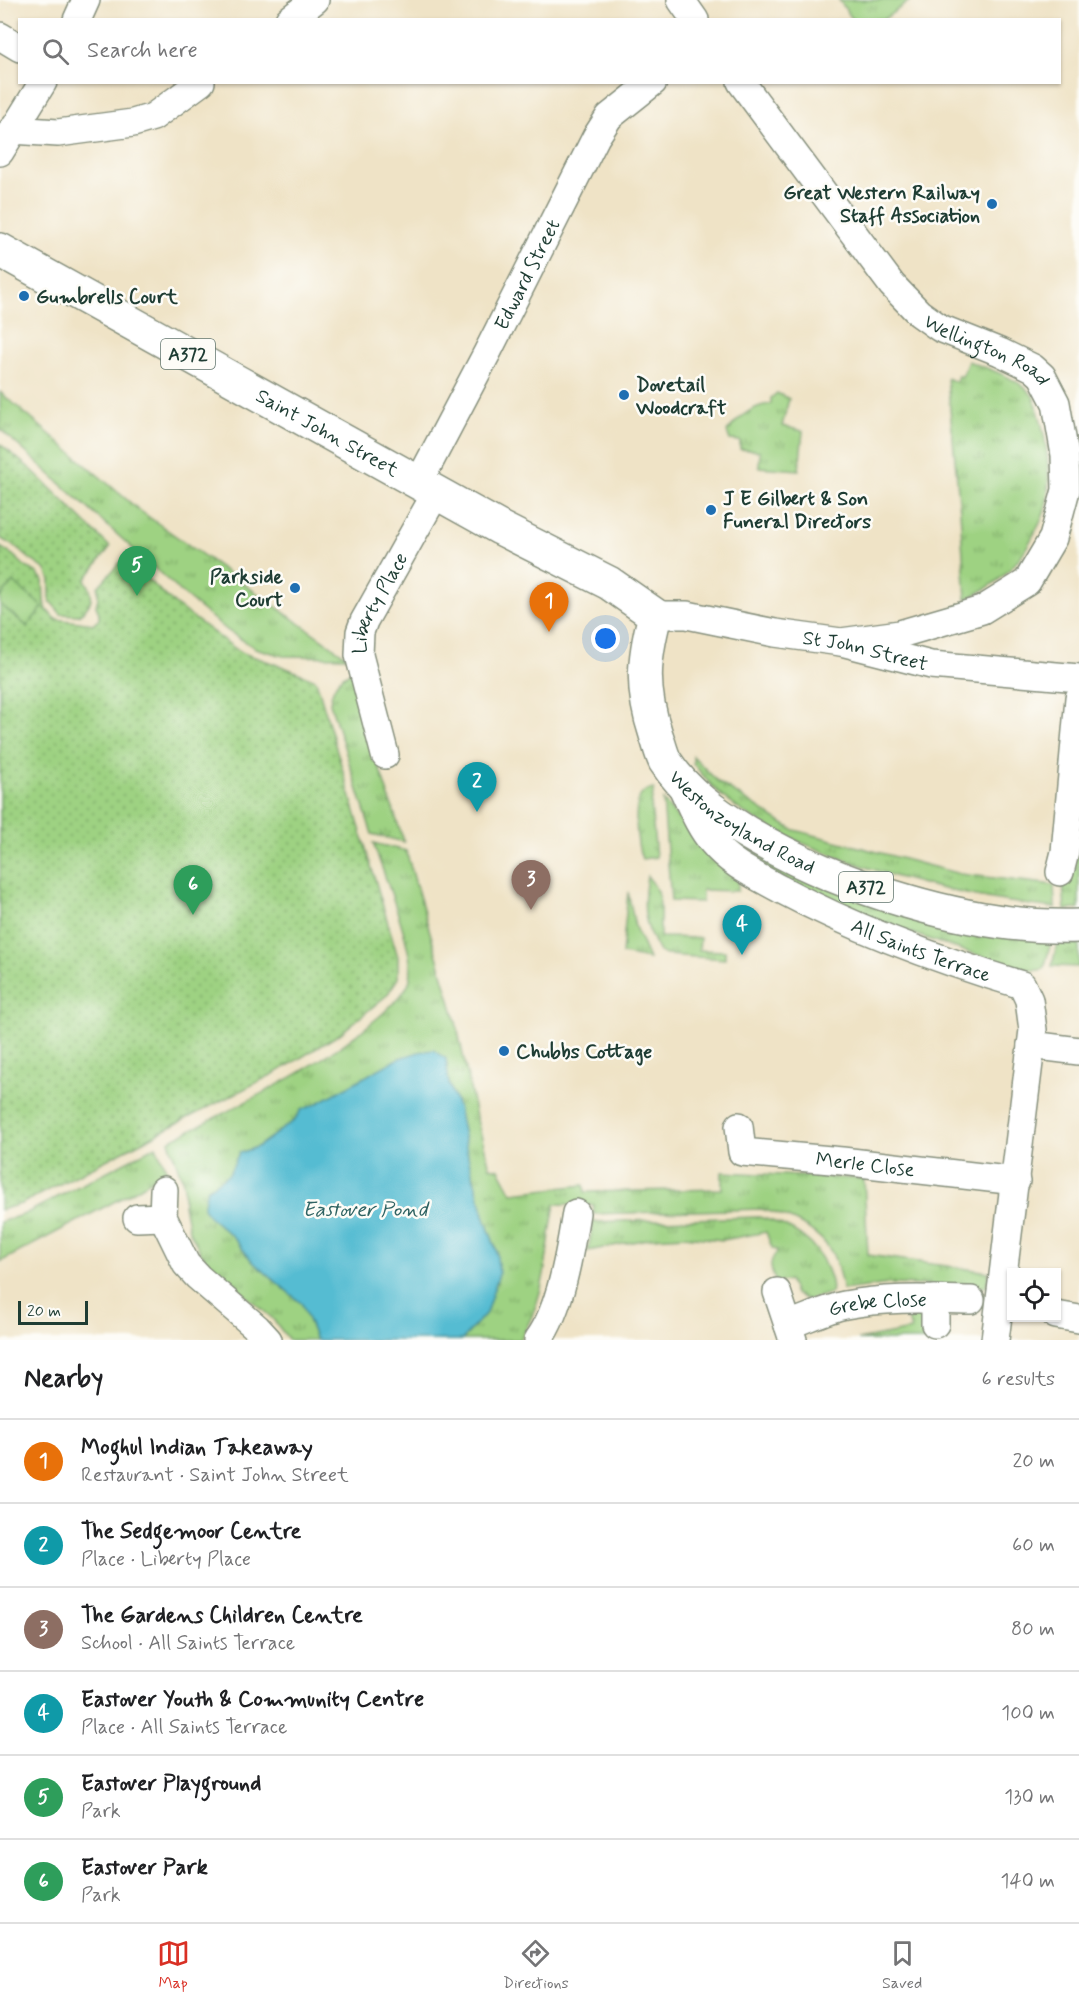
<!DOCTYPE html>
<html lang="en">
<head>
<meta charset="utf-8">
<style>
  :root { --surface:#fff; --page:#f6f6f6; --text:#202124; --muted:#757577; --line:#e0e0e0; --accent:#d93025 }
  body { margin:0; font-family:Mynerve,sans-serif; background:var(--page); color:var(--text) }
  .controls { position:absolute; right:18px; bottom:18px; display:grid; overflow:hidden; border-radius:0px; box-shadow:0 2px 4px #0004 }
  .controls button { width:54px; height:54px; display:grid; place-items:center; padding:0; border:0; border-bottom:2px solid var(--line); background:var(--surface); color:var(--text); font:30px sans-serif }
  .scale { position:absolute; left:18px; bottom:15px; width:70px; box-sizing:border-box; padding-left:6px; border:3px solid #1f3d34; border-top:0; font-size:16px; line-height:21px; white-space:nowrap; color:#1f3d34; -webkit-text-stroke:4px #fdfcf7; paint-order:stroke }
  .you { position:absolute; left:606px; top:639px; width:21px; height:21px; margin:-15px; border:4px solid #fff; border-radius:50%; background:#1a73e8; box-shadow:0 0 0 9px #1a73e833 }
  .badge { display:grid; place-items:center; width:39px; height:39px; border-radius:50%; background:var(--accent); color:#fff; font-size:20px; font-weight:700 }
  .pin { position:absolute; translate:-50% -50px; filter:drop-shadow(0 2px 3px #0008) }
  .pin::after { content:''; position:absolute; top:32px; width:21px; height:18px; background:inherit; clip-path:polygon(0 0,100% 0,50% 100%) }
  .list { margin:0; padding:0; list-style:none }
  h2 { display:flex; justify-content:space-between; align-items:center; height:78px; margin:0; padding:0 24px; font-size:26px }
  h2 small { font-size:20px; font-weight:400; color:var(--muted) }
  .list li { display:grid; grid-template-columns:39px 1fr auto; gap:18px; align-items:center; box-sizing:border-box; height:84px; padding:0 24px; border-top:2px solid var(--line) }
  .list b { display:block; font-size:22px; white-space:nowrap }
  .list p { margin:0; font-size:20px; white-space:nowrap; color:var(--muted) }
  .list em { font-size:20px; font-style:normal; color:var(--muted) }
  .icon { flex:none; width:33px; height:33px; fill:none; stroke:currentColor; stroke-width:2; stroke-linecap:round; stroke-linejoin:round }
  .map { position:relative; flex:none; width:1079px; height:1340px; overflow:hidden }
  .search { position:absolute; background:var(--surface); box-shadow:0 2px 4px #0004; left:18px; right:18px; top:18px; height:66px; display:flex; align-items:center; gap:15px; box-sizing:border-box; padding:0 21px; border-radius:0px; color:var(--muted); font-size:22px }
  .sheet { height:582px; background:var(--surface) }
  nav { display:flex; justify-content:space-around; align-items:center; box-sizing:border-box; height:84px; border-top:2px solid var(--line); background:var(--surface); font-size:16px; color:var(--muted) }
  nav a { display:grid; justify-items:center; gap:3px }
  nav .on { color:var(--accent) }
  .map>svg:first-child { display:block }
</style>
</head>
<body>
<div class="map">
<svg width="1079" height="1340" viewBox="0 0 1079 1340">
  <defs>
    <pattern id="grass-tufts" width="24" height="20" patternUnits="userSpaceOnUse" patternTransform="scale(1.5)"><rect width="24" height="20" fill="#9ed282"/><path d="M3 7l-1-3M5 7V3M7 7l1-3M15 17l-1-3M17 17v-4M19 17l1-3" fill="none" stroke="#80ac6b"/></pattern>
    <pattern id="park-dots" width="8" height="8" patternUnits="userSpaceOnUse" patternTransform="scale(1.5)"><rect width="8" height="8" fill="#9ed282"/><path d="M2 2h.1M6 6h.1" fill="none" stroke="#80ac6b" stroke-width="1.8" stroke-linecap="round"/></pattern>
  </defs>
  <rect width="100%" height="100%" fill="#fdfcf7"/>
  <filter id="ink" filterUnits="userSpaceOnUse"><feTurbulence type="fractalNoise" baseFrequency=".0167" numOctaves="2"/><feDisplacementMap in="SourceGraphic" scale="12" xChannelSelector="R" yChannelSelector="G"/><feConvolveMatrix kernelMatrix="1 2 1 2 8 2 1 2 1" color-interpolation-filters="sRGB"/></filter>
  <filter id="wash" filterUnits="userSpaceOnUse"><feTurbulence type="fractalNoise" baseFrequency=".008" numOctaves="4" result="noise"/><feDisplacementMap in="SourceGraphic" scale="24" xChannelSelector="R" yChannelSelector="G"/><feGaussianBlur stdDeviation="1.35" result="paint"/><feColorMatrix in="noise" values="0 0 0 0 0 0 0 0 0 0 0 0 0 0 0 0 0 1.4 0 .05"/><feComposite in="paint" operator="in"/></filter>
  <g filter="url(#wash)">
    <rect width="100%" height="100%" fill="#efe3c6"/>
    <!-- grass -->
    <path fill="url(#grass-tufts)" stroke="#5e885b" stroke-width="1.5" d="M839 0H911L884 19 853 20Z
      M968 361C990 370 1018 377 1033 396 1044 424 1052 469 1047 500 1046 511 1040 524 1034 534 1019 565 998 585 966 599L960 511 947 378 956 382 958 375 962 377Z
      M0 392 139 510 347 657 283 656 255 648 228 631 190 600 0 429Z
      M777 393 789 399 782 426 803 431 799 470 759 467 760 451 740 449V441L730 440 727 432C738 418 752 405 771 404V398Z
      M352 671 369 737 404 842 372 834 330 703C332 688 337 678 352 671Z
      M693 756 718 782 791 829 960 874 1054 885 1055 908C974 899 896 881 820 850 788 838 754 822 727 800 714 790 703 776 693 763Z
      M654 789 651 804 656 857 642 859C637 846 631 801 644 792 646 791 653 789 654 789Z
      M663 800 699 844 738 880V891L702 890V902L671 901Z
      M724 841H736L1051 942 1044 969C1029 973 1009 964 995 960 925 940 856 914 790 882 767 871 746 854 724 841Z
      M373 843 406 851 455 1017 476 1117 490 1167 499 1169 512 1193 584 1185 585 1192 722 1189V1172L864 1179 868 1255 989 1272 986 1287 889 1284 843 1290C840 1278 838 1264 832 1253 818 1228 788 1216 761 1209L593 1214 594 1205 555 1204C545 1255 548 1292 520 1340H462L486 1313 496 1249 486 1222 469 1161 458 1107 449 1084 446 1059 301 1110 295 1120 257 1147 239 1153 229 1174 207 1189 211 1218 233 1237 253 1262 302 1304 316 1340H289L272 1318 238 1289 215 1272 200 1251 189 1230 184 1205V1185L169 1141C242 1103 319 1069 381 1015 391 1006 407 992 410 979 416 953 383 872 373 843Z
      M1079 857V909L1065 910 1063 884 1072 858Z
      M647 876C665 895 659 913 660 937L700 938 699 950 725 951V959L666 955 659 952C643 924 642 907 647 876Z
      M628 892 635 927 649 959 622 954Z
      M1057 943 1079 944V967L1052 966Z
      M156 1146 167 1171 127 1195 0 1262V1222L25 1214Z
      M759 1217C789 1225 816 1239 827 1270 830 1278 833 1285 831 1293L807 1300 795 1294 789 1280 776 1283C771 1269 767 1263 778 1251L772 1248 766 1232 723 1240 684 1236 652 1238 588 1251 593 1222Z
      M916 1309 923 1318V1340H858L911 1330 907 1314Z"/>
    <!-- park -->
    <path fill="url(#park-dots)" stroke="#5e885b" stroke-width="1.5" d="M0 444 33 471 110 547 85 580C95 593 93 606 78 615L61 614 50 601V580L46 570 30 559 17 548 0 538Z
      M0 547 13 555 26 567 36 572 43 580 44 601 47 610 55 619 94 624 99 619V613L96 606 98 598V587L124 558 176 605 240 652 284 667 316 680 398 957V978L387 995 340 1034 279 1071 114 1156 21 1204 0 1210V604L27 626 13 583 0 598Z"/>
    <!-- garden -->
    <path fill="#9ed282" stroke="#5e885b" stroke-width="1.5" d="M13 582 43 607 27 626 0 604V598Z"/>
    <!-- water -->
    <path fill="#55bcd2" stroke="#3a7c83" stroke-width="1.5" d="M434 1050 446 1059 449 1084 458 1107 469 1161 486 1222 496 1249 499 1274 486 1313 462 1340H316L302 1304 253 1262 233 1237 211 1218 203 1208 207 1189 229 1174 239 1153 257 1147 295 1120 301 1110 316 1104 397 1059 419 1052Z"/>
  </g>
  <g filter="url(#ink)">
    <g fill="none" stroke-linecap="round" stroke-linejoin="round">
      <defs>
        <g id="street">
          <path d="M681 0 695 20"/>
          <path d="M77 20 86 0"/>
          <path d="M289 20 315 0"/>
          <path d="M0 36 20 48"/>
          <path id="s1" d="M741 82 892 285 919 313 940 328 1000 352 1033 368 1042 376 1056 403 1065 455 1066 490 1053 538 1027 582 982 610 900 634 841 642"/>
          <path d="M12 130 58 133 133 123 153 117 201 82"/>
          <path d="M0 152 43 82"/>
          <path id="s2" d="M419 482 487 353 596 137 609 117 653 82"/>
          <path id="s3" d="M655 615H687L775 633 841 642 931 665 1079 678"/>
          <path id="s4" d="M385 755 359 655 360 632 364 621 436 493"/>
          <path id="s5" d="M682 787C691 806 699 827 713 843 730 864 757 876 780 889 857 930 939 960 1022 985L1029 1000 1033 1030 995 1340"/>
          <path d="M1060 872 1065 852 1079 698"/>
          <path d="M1031 1045 1079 1051"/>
          <path id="s6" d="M739 1126 742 1152 842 1161 1016 1181"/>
          <path d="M164 1190 163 1217 186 1264 198 1277 257 1328 268 1340"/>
          <path d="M137 1218 163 1217"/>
          <path d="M777 1292 793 1340"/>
          <path d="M1056 1315 1079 1319"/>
          <path d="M935 1324V1299"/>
          <path id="s7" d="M788 1325C806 1319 826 1309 845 1305 887 1297 928 1299 971 1300"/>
          <path d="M538 1340C561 1309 570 1250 576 1213"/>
        </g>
        <g id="primary">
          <path id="s8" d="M0 250 500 528 609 583 655 615C643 661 641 689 656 735 659 743 661 753 665 761 685 792 715 813 746 832 838 887 971 930 1079 926"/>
        </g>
      </defs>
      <!-- street casing -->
      <use href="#street" stroke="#87907d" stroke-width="30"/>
      <!-- primary casing -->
      <use href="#primary" stroke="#87907d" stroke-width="36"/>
      <!-- street -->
      <use href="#street" stroke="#fff" stroke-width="27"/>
      <!-- primary -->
      <use href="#primary" stroke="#fff" stroke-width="33"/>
    </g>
  </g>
  <!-- markers -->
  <g fill="#1f6fb2" stroke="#fdfcf7" stroke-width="2">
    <circle cx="992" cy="204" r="6"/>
    <circle cx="24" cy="296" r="6"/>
    <circle cx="624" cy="395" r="6"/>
    <circle cx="711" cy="510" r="6"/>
    <circle cx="295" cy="588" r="6"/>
    <circle cx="504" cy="1051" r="6"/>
  </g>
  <g text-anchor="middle" stroke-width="5" stroke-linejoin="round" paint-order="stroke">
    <!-- shield labels -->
    <g fill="#fdfcf7" stroke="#62766e" stroke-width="1.5">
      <rect x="161" y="339" width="54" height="30" rx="4.5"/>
      <rect x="839" y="872" width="54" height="30" rx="4.5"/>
    </g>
    <g font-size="18" font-weight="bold" fill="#1f3d34">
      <text x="188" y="360">A372</text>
      <text x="866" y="893">A372</text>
    </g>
    <!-- poi labels -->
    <g font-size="20" font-weight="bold" fill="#1f3d34" stroke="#fdfcf7" text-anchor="start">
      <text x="980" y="199" text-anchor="end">Great Western Railway<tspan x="980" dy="23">Staff Association</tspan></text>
      <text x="36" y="303">Gumbrells Court</text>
      <text x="636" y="391">Dovetail<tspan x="636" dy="23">Woodcraft</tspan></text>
      <text x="723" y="505">J E Gilbert &amp; Son<tspan x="723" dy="23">Funeral Directors</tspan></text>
      <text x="283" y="583" text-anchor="end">Parkside<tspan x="283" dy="23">Court</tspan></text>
      <text x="516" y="1058">Chubbs Cottage</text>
    </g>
    <!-- street labels -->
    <g font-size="20" fill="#1f3d34" stroke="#fdfcf7">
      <text dy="7" stroke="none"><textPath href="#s2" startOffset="234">Edward Street</textPath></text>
      <text dy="7" stroke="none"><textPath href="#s1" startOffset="370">Wellington Road</textPath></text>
      <text dy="7" stroke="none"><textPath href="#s8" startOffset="375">Saint John Street</textPath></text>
      <text dy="7" stroke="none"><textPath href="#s4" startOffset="160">Liberty Place</textPath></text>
      <text dy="7" stroke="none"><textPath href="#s3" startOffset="214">St John Street</textPath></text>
      <text dy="7" stroke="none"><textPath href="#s8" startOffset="1000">Westonzoyland Road</textPath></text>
      <text dy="7" stroke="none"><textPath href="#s5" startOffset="300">All Saints Terrace</textPath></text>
      <text dy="7" stroke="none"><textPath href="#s6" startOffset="150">Merle Close</textPath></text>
      <text dy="7" stroke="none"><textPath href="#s7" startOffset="93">Grebe Close</textPath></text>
    </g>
    <!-- water labels -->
    <g font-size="21" font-style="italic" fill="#2f6363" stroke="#fdfcf7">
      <text x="365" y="1216">Eastover Pond</text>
    </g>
  </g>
</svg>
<div class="controls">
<button><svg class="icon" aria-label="locate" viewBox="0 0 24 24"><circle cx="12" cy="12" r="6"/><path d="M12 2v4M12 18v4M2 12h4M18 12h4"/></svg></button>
</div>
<div class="scale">20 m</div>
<div class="you"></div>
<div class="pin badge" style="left:549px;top:632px;background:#e8710a">1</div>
<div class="pin badge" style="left:477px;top:812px;background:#0f9aa8">2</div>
<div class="pin badge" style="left:531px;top:910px;background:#8d6e63">3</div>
<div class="pin badge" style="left:742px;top:955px;background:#0f9aa8">4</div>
<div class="pin badge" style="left:137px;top:596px;background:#2e9e5b">5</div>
<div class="pin badge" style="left:193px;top:915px;background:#2e9e5b">6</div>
<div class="search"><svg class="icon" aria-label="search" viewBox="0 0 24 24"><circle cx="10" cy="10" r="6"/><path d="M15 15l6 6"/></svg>Search here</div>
</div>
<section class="sheet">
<h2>Nearby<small>6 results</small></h2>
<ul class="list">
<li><span class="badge" style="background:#e8710a">1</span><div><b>Moghul Indian Takeaway</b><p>Restaurant · Saint John Street</p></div><em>20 m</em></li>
<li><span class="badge" style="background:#0f9aa8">2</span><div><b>The Sedgemoor Centre</b><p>Place · Liberty Place</p></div><em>60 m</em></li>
<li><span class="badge" style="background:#8d6e63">3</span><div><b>The Gardens Children Centre</b><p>School · All Saints Terrace</p></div><em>80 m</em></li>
<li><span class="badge" style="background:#0f9aa8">4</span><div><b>Eastover Youth &amp; Community Centre</b><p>Place · All Saints Terrace</p></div><em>100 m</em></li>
<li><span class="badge" style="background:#2e9e5b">5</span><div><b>Eastover Playground</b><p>Park</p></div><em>130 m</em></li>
<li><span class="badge" style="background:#2e9e5b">6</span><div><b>Eastover Park</b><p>Park</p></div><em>140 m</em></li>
</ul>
</section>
<nav>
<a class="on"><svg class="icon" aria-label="map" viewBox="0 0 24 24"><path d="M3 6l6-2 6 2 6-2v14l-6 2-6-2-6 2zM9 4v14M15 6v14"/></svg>Map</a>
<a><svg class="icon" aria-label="directions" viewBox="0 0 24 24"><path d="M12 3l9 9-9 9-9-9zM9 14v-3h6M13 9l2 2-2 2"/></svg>Directions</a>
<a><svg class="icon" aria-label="saved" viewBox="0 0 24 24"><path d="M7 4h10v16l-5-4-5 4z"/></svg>Saved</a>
</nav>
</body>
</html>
